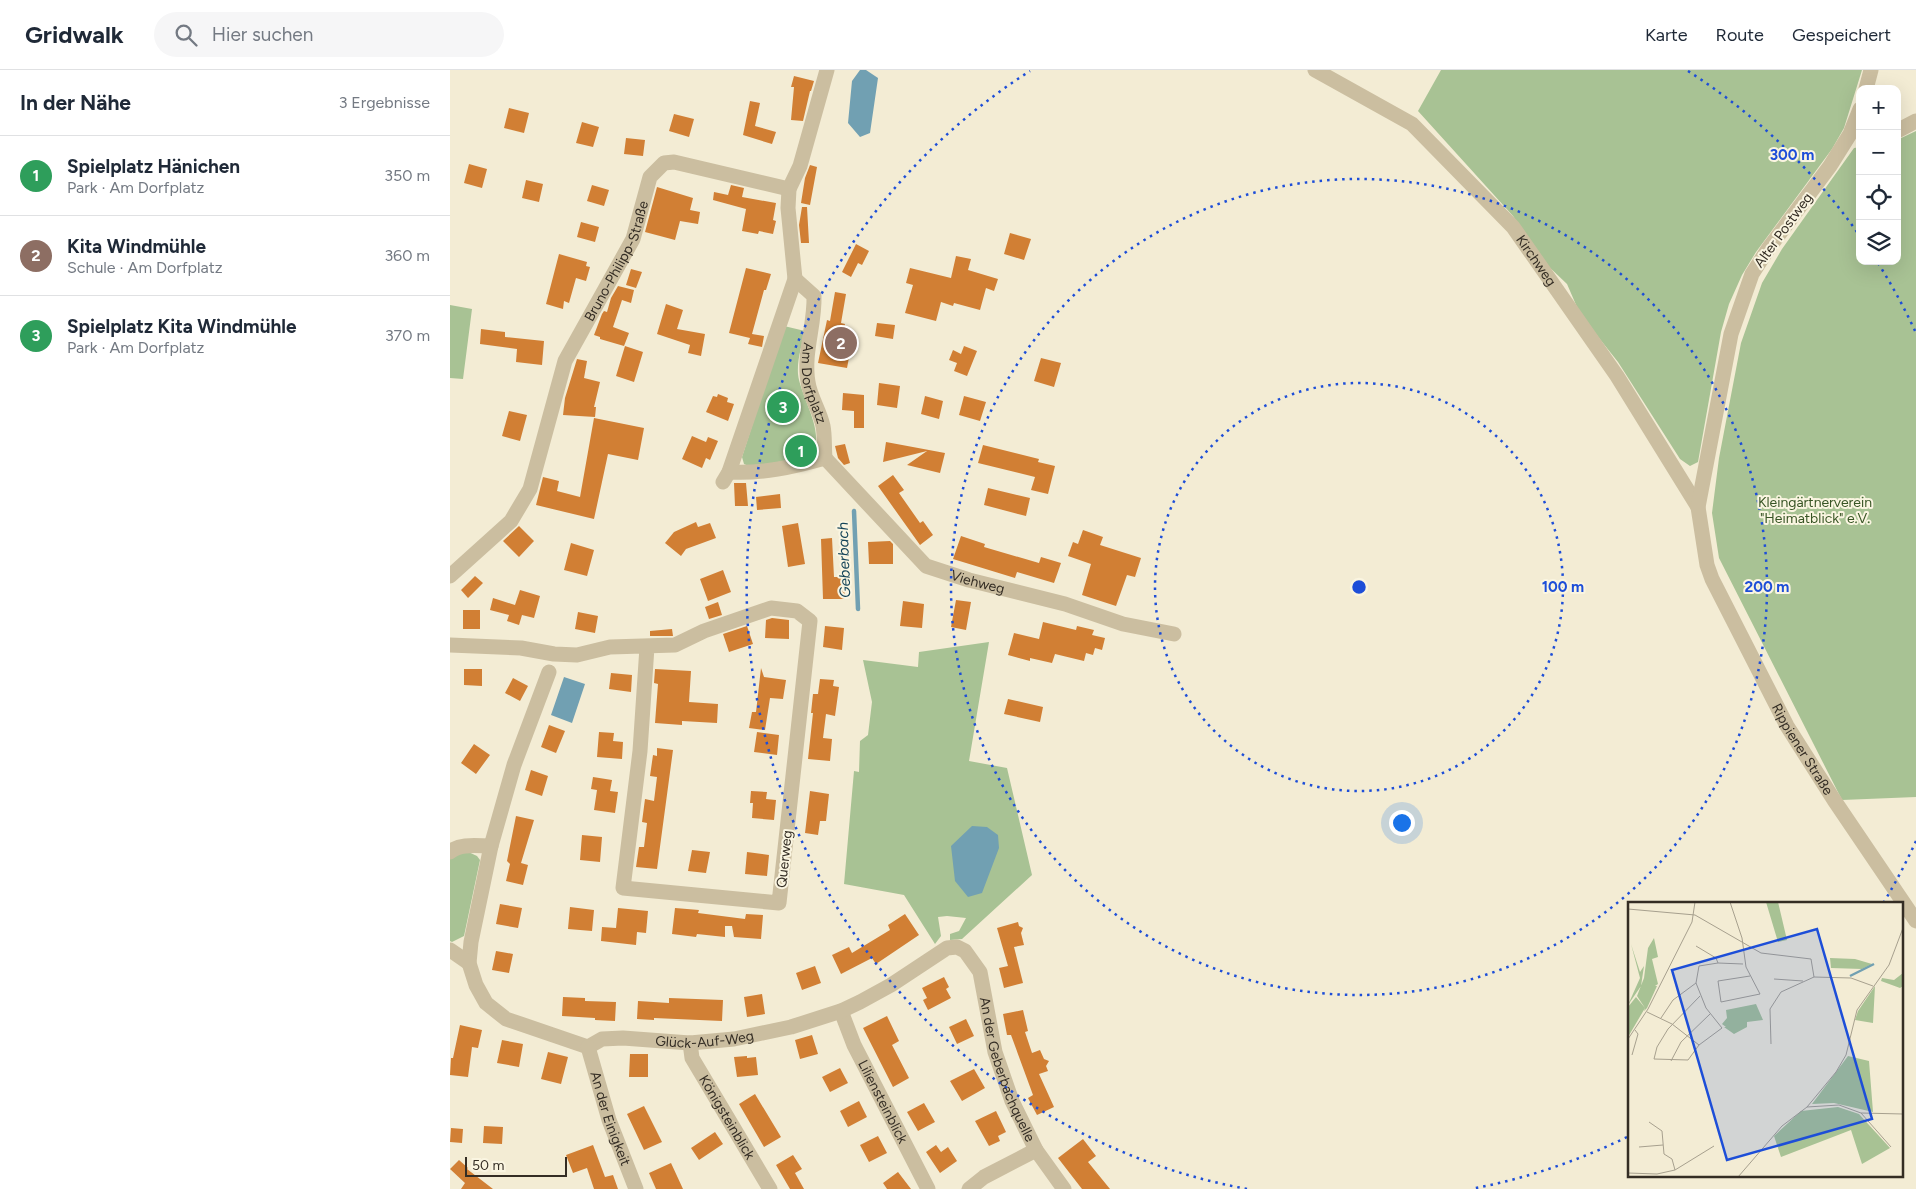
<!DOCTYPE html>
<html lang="de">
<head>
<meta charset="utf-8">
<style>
  :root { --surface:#fff; --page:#f6f6f7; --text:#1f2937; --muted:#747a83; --line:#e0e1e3; --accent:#111827 }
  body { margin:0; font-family:Figtree,sans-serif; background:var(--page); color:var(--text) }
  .controls { position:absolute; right:15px; top:15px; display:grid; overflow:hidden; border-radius:10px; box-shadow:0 5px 20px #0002 }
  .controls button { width:45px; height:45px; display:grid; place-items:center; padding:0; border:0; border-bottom:1px solid var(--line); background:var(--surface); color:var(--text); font:25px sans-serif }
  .scale { position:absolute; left:15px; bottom:12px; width:102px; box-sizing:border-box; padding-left:5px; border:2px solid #342d24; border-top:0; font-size:14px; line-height:18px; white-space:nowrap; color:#342d24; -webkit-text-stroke:4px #faf5e1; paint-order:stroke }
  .you { position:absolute; left:951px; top:752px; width:18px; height:18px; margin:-12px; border:4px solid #fff; border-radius:50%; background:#1a73e8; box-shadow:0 0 0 8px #1a73e833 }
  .badge { display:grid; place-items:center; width:32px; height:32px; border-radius:50%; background:var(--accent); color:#fff; font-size:16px; font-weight:700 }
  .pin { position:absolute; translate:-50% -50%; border:2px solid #fff; box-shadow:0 1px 5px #0006 }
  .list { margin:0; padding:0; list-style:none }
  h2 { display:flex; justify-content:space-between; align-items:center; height:65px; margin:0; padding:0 20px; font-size:21px }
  h2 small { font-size:16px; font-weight:400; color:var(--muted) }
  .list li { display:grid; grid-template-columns:32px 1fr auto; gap:15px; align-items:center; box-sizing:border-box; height:80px; padding:0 20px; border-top:1px solid var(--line) }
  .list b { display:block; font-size:19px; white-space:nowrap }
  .list p { margin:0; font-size:16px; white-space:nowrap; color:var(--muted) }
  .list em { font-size:16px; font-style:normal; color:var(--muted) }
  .icon { flex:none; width:28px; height:28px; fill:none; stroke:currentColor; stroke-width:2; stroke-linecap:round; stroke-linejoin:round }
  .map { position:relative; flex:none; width:1466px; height:1119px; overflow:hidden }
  header { display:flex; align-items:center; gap:30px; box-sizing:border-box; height:70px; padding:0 25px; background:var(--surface); border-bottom:1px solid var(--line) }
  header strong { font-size:24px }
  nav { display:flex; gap:28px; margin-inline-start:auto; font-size:18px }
  .search { width:350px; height:45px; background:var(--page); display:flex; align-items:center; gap:12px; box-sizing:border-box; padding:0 18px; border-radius:28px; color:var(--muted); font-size:19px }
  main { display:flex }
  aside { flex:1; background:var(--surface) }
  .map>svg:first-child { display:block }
</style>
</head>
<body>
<header>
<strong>Gridwalk</strong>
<div class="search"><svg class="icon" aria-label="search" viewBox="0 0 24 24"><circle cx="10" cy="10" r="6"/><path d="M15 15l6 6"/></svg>Hier suchen</div>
<nav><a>Karte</a><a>Route</a><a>Gespeichert</a></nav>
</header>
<main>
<aside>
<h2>In der Nähe<small>3 Ergebnisse</small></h2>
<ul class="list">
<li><span class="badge" style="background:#2e9e5b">1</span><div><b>Spielplatz Hänichen</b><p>Park · Am Dorfplatz</p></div><em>350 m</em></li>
<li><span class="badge" style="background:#8d6e63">2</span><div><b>Kita Windmühle</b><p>Schule · Am Dorfplatz</p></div><em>360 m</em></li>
<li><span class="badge" style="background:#2e9e5b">3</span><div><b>Spielplatz Kita Windmühle</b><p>Park · Am Dorfplatz</p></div><em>370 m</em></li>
</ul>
</aside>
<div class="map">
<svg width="1466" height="1119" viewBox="0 0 1466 1119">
  <rect width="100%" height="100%" fill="#f3ecd4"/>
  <!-- green -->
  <path fill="#a8c294" d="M991 0H1412L1394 58 1382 79 1306 182 1292 205 1279 234 1271 262 1248 392 1240 396 1230 389 1168 292 1130 244 1117 214 1096 194 1063 146 968 41Z
    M1466 61V727L1392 730 1269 488 1262 443 1269 388 1291 273 1312 213 1332 179 1404 78 1410 77V191H1447V70Z
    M0 235 22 239 13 309 0 308Z
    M334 256 355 261C352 275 347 289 348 304 350 327 382 372 356 387L301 397 294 394 292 387Z
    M539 572 519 691 557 698 582 805 512 869 500 870V864L509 861 516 848 497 846 488 847 491 866 485 874 454 825 394 814 404 701 409 702 410 671 418 665 422 632 413 590 468 597 469 582Z
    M14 780 27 786 30 790 14 866 2 872 0 871V787Z"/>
  <!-- water -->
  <path fill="#71a0b2" d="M410 0H416L428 8 420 63 410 67 398 53 402 11Z
    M114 607 135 614 122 653 101 645Z
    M522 756 537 757 548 765 549 778 532 823 518 827 505 811 501 776Z"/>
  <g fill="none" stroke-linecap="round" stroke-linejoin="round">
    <!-- stream -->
    <path stroke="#71a0b2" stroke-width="4.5" d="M404 441 408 539"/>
  </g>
  <!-- building -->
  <path fill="#d17f34" d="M344 6 364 11 361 21H360L353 51 341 50 344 17H341Z
    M300 31 310 33 305 56 326 62 322 74 293 65Z
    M59 38 79 43 74 63 54 58Z
    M224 44 244 49 239 67 219 61Z
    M132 52 149 57 143 77 126 73Z
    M176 68 195 70 193 86 174 84Z
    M19 94 37 99 32 118 14 113Z
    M360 95 367 97 360 135 351 133 355 108Z
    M76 110 93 114 89 132 72 128Z
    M142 115 159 120 154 136 137 131Z
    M281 115 294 118 292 127 326 133 323 150 326 151 323 164 309 161 308 164 292 161 296 139 263 130 264 122 278 125Z
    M207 117 243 128 240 140 250 142 248 154 230 151 225 170 195 162Z
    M352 137H357L359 173H351L349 155Z
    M131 152 149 157 145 172 127 167Z
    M560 163 581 169 574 190 554 184Z
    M406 174 419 181 412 195 408 193 401 207 392 202Z
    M109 184 137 192 136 196 140 197 136 211 126 208 119 233 114 231 113 239 96 234Z
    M506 186 521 189 518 200 548 209 544 221 536 218 530 240 504 233 503 236 491 232 486 251 455 243 463 215 456 213 460 198 501 208Z
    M296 198 321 204 316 220H314L302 264 314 266 312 277 298 274 300 268 279 263Z
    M181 199 192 202 186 218 176 215Z
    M168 216 184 220 181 233 172 230 163 257 179 263 174 276 150 269V267L144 265 152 244 154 241 157 242 161 228Z
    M385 222 396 224 391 253 395 254 393 266 403 267 397 298 368 293 377 250 380 251Z
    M216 234 233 240 227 259 255 264 251 286 238 283 240 275 207 264Z
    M427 253 445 255 443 269 425 266Z
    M31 259 55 262V267L94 271 92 295 66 292 67 279 30 274Z
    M175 276 193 282 184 312 166 306Z
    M514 276 527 281 517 306 504 301 507 293 499 290 503 280 511 284Z
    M591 288 611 293 604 317 584 311Z
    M127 289 137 291 134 308 150 312 144 337H146L145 347 113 345 115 328Z
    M429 313 450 316 447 338 427 335Z
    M393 323 414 325V358H404V341L392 340Z
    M268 324 278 328 277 332 284 334 278 351 256 342 263 326 267 327Z
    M475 326 493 331 489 349 471 344Z
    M514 326 536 332 530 351 509 345Z
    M59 341 77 345 70 371 52 366Z
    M144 348 194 358 188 390 158 384 144 449 86 435 93 407 109 411 107 421 130 427Z
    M242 366 256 372 258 367 268 371 260 390 256 388 252 398 232 389Z
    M436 372 495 383 490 403 457 395 477 381 433 392Z
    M395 374 400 393 394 395 388 388 385 376Z
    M533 375 589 389 588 392 605 396 598 424 581 420 585 407 528 393Z
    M443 405 454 420 449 423 470 453 473 451 483 465 470 475 428 416Z
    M284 413H296L298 436H285Z
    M538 418 580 428 576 446 534 435Z
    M330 424 331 438 307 440 306 427Z
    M246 452 248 457 260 453 266 468 236 479 231 486 215 473 224 462Z
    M348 453 355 494 338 497 332 456Z
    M69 456 84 471 69 487 53 471Z
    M633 460 653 467 650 475 691 488 685 507 677 505 666 536 632 525 641 494 618 486 623 472 628 474Z
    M511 466 535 474 534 477 589 493 591 487 611 493 604 513 567 502 565 508 503 489Z
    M382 468 384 507H394L395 529H373L371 469Z
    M440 471 443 474V494H419L418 472Z
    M121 473 144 480 137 506 114 500Z
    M273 500 281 522 258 531 250 509Z
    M25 506 33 513 18 528 11 520Z
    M70 520 90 526 84 548 72 545 69 555 57 551 59 545 40 540 43 528 65 535Z
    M506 530 521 532 516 560 501 557Z
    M453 531 474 534 472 558 450 556Z
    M268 532 272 545 259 549 255 537Z
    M13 540H30V559H13Z
    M128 542 148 546 145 563 125 559Z
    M322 548 339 550V569L315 568 316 550Z
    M593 552 626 560 627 556 644 560 642 565 655 568 652 580 645 578 643 585 636 583 634 591 605 584 602 593 580 588V591L558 585 564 563 589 569Z
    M297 556 303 574 279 582 273 564Z
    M375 556 394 558 392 580 373 577Z
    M222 559 223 566H200V561Z
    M311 598 314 607 336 610 333 629 320 628 315 660 299 658 302 642H306Z
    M14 599H32V616L14 615Z
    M205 599 241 601 239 632 268 634 267 653 232 651V655L205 653 208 614 204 613Z
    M161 603 182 605 181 622 159 619Z
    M63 608 78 616 70 631 55 623Z
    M370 609 384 610 383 616 389 617 385 646 376 644 373 668 382 669 380 691 358 689 363 643H361L363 624H368Z
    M558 629 593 637 590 652 554 644Z
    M99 655 115 661 106 683 91 677Z
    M149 662 164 663 163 671 173 672 172 689 147 687Z
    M307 662 329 665 327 685 304 682Z
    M24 674 40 685 26 704 11 693Z
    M207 678 223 680 207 799 186 797 189 777H194L197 753 192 752 195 729 204 731 207 707 200 706 203 685 207 686Z
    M81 700 98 706 92 726 75 720Z
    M143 707 162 710 160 721 168 722 165 743 144 740 147 720 141 719Z
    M301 721 317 722 316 729 326 730 324 750 302 748 303 733H300Z
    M360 721 379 724 376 751H370L368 765 355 763Z
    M66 746 84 750 71 793 78 795 73 815 56 811 60 794 57 791Z
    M132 765 152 767 150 792 130 790Z
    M242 780 260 782 256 803 238 801Z
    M297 782 319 785 317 806 295 804Z
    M50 834 72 838 68 858 46 854Z
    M120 837 144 840 142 861 118 859Z
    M168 838 198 841 196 863 187 862 186 875 151 871 152 857 166 858Z
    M225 838 249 840 248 843 295 849 296 844 313 845 311 869 284 867 282 856H275V867L247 864 246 867 222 864Z
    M455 844 469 865 426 894 422 888 391 904 382 885 399 877 402 883 440 860 438 855Z
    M568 852 569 856 573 858 571 863 574 875 564 877 573 913 554 918 549 898 558 896 547 858Z
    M46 881 63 884 59 903 42 900Z
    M365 896 371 913 352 920 346 903Z
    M494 907 499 917 496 919 501 928 478 940 473 930 477 928 472 918Z
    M312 924 315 944 297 947 294 927Z
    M113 927 135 928V931L166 932 165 951 145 950V948L112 946Z
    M219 928 273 930 272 951 204 948V950L187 949 188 931 219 933Z
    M573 940 578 961 575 962 582 983 590 980 594 989 599 991 596 996 598 1001 589 1004 604 1037 587 1045 578 1028 583 1025 561 965H557L553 944Z
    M437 946 449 971 442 975 459 1008 443 1017 413 958Z
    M516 949 524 966 507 974 499 957Z
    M10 955 32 960 28 978 22 977 18 1007 0 1005 1 988H3Z
    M362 965 368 984 350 989 345 970Z
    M52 970 73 974 69 997 47 993Z
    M98 982 118 987 111 1014 91 1009Z
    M180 984H198V1007H179Z
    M297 986V988L306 987 308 1005 287 1007 284 987Z
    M390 998 398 1013 380 1022 372 1007Z
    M524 999 535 1018 512 1031 500 1011Z
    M305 1024 331 1067 314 1077 289 1034Z
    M409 1031 417 1047 398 1057 390 1041Z
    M474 1033 485 1052 468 1061 457 1042Z
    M194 1036 212 1072 194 1080 177 1044Z
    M546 1041 556 1062 548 1066 550 1071 539 1076 525 1051Z
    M34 1056 53 1057 52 1074 33 1073Z
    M1 1058 13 1059 12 1073 0 1072Z
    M265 1062 273 1074 249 1090 241 1078Z
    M428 1066 437 1083 419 1092 410 1075Z
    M633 1069 646 1086 638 1092 660 1119H632L608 1088Z
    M143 1075 155 1107 163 1105 168 1119H144L137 1098 123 1103 116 1085Z
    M486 1075 491 1082 498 1077 507 1091 490 1103 476 1082Z
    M343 1085 352 1099 345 1103 354 1119H340L326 1095Z
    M9 1090 18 1098 17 1099 43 1119H11L15 1113 0 1099Z
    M221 1093 233 1119H206L199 1103Z
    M448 1102 461 1119H437L433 1113Z"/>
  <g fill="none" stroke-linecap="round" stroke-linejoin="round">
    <!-- minor -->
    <g stroke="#cbbea0" stroke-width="15">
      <path id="s1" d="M865 0 962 54 1063 157 1167 306 1248 437"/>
      <path d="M1416 19 1421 0"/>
      <path id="s2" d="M1410 39 1400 64 1380 96 1318 179 1302 204 1281 264 1248 437 1257 495 1262 509 1337 656 1384 730 1466 851"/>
      <path d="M1447 61 1466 51"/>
      <path id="s3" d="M345 209 364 226C365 255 353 283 358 312 360 327 370 341 373 356 375 366 374 377 375 388"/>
      <path id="s4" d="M375 388 476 496 519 510 615 534 673 554 724 564"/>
      <path d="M279 402C312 404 343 397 375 388"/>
      <path d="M273 412 279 402 345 209 338 138 339 119 350 96 377 0"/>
      <path id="s5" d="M0 506 61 451 80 419 115 291 183 169 200 107 214 93 224 92 339 119"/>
      <path d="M0 575 71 578 104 584 127 585 160 577 225 575 254 561 321 538 347 541 360 551 329 833 173 818 190 681 197 577"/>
      <path d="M41 776 21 872 19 893 26 915 36 933 56 949 138 977"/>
      <path d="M0 782C10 773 28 776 41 776L64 695 99 602"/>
      <path d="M0 880 19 893"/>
      <path id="s6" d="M391 941 404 975 478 1119"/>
      <path id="s7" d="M240 973 242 988 320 1119"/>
      <path id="s8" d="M138 977 152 969 173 968 240 973 284 969 341 957 391 941 410 932 441 915 497 878 507 877 515 881 530 902 545 982 562 1031 586 1080 614 1119"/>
      <path id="s9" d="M138 977 159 1050 186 1119"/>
      <path d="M519 1119 534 1107 586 1080"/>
    </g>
  </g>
  <!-- distance rings -->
  <g fill="none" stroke="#1d4ed8" stroke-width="2.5" stroke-dasharray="2.5 5">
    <circle cx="909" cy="517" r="204"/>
    <circle cx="909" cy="517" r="408"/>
    <path d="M1466 771A612 612 0 0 1 1434 832M1177 1067A612 612 0 0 1 1021 1119M797 1119A612 612 0 0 1 580 1M1238 1A612 612 0 0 1 1407 162M1428 193A612 612 0 0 1 1466 263"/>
  </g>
  <g text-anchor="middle" stroke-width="4" stroke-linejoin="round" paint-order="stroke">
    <!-- street labels -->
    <g font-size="14" fill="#342d24" stroke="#faf5e1">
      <text transform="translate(1333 160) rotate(-54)" y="5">Alter Postweg</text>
      <text dy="5" stroke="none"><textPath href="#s5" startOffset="365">Bruno-Philipp-Straße</textPath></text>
      <text dy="5" stroke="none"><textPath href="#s1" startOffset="296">Kirchweg</textPath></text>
      <text dy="5" stroke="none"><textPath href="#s3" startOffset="114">Am Dorfplatz</textPath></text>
      <text dy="5" stroke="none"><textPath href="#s4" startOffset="202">Viehweg</textPath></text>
      <text dy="5" stroke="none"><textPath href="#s2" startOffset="704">Rippiener Straße</textPath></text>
      <text transform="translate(334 789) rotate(-84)" y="5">Querweg</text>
      <text dy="5" stroke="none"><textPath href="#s8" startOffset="119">Glück-Auf-Weg</textPath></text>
      <text dy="5" stroke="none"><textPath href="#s8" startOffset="529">An der Geberbachquelle</textPath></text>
      <text dy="5" stroke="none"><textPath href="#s6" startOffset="100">Liliensteinblick</textPath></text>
      <text dy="5" stroke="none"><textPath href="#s7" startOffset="84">Königsteinblick</textPath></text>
      <text dy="5" stroke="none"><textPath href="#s9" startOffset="75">An der Einigkeit</textPath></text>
    </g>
    <!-- park labels -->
    <g font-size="14" fill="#385525" stroke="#faf5e1">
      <text x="1365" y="437">Kleingärtnerverein<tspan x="1365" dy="16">"Heimatblick" e.V.</tspan></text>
    </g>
    <!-- water labels -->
    <g font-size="15" font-style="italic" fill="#164559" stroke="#faf5e1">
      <text transform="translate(394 490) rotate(-92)" y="5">Geberbach</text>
    </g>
  </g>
  <!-- overview -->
  <g transform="translate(1178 832)">
    <rect width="275" height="275" fill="#f3ecd4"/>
    <path d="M138 0H150L159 38 150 40ZM26 36 30 55 24 57 30 82 27 84H29L19 106 16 109 17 106 9 94 16 76 20 46ZM3 42 12 70 16 64 13 84 0 103 12 76ZM202 56 227 57 244 62 234 67 203 66ZM275 71V84L272 86 253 79 254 76 266 78ZM247 84 245 121 227 118 230 109ZM8 95 17 106 0 135V105ZM128 102 135 118 119 120V125L106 132 96 125H98L94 122 99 116 98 108ZM220 154 241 159 245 210 206 201 184 202ZM210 205 231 212 262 246 234 262 223 228 153 255 146 234 173 209Z" fill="#a8c294"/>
    <path fill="none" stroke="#71a0b2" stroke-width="2.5" d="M222 74 246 62"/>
    <path fill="none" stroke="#a7a08e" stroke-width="1" d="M102 0 114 36 118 65 132 92 93 100 90 79 122 74M0 7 67 13 133 51 183 57 186 75M68 44 88 56 90 61 115 62M146 77 175 79M153 90 186 75 223 76 245 84M72 94 40 127 29 145 26 157 60 158 71 143 94 126 78 106 68 81 71 64 90 61M19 110 44 122 71 143M33 116 45 98 68 81M0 137 20 107 64 20 67 0M143 142 142 107 153 90M4 153 10 132 7 128M43 159 53 140 82 112M179 205 208 170 218 153 229 108 261 63 275 26M233 211 263 245M21 220 34 229 36 252 44 257 47 268M11 245 35 243M0 271 29 272 47 268 86 244M110 275 154 224 179 205 211 203 233 211 275 212"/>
    <path fill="#1d4ed8" fill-opacity="0.15" stroke="#1d4ed8" stroke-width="2.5" d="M189 27 244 217 99 258 44 68Z"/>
    <rect width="275" height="275" fill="none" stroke="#342d24" stroke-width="2.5"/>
  </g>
  <circle cx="909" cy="517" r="8" fill="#1d4ed8" stroke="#faf5e1" stroke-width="2.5"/>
  <g font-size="15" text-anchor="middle" font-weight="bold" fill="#1d4ed8" stroke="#faf5e1" stroke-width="4" stroke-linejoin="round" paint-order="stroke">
    <text x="1342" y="90">300 m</text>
    <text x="1113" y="522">100 m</text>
    <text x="1317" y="522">200 m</text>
  </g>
</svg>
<div class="controls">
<button>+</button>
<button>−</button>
<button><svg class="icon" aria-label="locate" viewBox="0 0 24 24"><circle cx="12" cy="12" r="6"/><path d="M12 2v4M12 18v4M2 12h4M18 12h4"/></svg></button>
<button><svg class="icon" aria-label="layers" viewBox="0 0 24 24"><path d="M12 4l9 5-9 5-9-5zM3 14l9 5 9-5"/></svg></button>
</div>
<div class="scale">50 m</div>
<div class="you"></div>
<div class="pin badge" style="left:351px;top:381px;background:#2e9e5b">1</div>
<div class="pin badge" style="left:391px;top:273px;background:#8d6e63">2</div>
<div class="pin badge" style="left:333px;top:337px;background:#2e9e5b">3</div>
</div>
</main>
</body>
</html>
